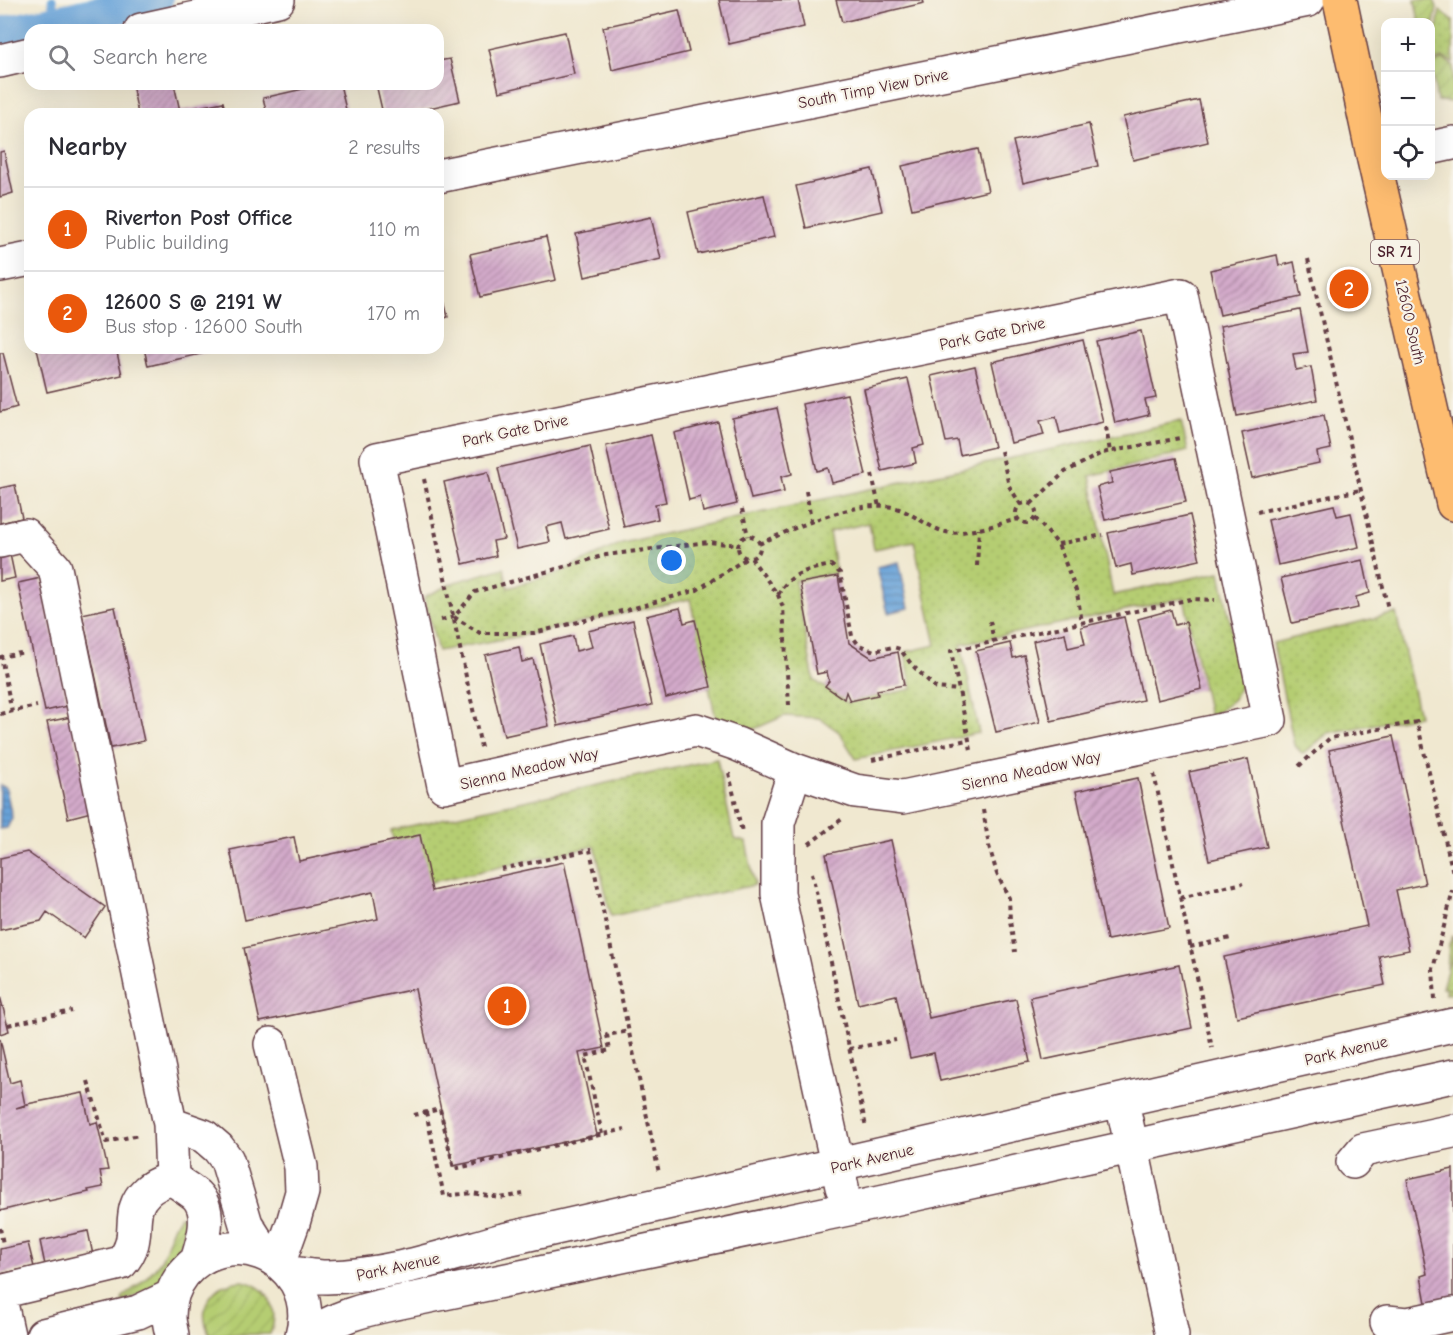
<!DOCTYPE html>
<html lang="en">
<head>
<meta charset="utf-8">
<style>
  :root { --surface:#fff; --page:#f7f7f7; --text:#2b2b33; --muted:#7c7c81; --line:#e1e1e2; --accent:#ea580c }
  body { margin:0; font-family:"Comic Neue",sans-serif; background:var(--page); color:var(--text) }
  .controls { position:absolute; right:18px; top:18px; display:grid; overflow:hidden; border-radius:12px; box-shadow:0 6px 24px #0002 }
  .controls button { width:54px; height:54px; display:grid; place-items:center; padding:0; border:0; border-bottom:2px solid var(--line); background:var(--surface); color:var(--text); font:30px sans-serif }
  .you { position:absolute; left:672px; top:561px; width:21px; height:21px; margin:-15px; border:4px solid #fff; border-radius:50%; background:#1a73e8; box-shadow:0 0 0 9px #1a73e833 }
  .badge { display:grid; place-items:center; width:39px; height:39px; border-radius:50%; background:var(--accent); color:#fff; font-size:20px; font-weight:700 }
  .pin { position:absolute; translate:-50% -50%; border:3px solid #fff; box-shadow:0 2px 6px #0006 }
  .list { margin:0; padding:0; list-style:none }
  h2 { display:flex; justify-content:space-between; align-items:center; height:78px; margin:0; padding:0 24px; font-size:26px }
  h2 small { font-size:20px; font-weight:400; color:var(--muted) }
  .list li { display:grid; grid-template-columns:39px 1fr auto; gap:18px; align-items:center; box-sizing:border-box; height:84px; padding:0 24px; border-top:2px solid var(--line) }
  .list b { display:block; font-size:22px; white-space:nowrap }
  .list p { margin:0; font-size:20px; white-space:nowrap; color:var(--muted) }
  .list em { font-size:20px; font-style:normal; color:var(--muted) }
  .icon { flex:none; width:33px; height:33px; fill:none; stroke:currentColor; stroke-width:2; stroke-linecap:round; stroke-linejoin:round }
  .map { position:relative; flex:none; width:1453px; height:1335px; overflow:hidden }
  .search { position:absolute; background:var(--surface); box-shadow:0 6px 24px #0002; left:24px; top:24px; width:420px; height:66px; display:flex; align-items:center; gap:15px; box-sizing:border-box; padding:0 21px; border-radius:18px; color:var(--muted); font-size:22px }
  .panel { position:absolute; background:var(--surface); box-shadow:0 6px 24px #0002; left:24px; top:108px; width:420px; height:246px; border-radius:18px }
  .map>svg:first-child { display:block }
</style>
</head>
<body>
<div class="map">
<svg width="1453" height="1335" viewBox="0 0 1453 1335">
  <defs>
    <pattern id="grass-dots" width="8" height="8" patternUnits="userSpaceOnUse" patternTransform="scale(1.5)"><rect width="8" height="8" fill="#b5cd72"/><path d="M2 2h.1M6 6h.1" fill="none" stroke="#9db063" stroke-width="1.8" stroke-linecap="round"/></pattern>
    <pattern id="garden-furrows" width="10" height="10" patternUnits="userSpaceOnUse" patternTransform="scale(1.5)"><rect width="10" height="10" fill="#b5cd72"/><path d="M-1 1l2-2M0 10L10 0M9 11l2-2" fill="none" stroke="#9db063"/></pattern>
    <pattern id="water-rules" width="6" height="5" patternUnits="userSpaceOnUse" patternTransform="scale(1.5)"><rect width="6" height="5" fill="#68a3d9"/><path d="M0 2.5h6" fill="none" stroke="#5884b0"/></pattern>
    <pattern id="building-hatch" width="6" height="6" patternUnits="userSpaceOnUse" patternTransform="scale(1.5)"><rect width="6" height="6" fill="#d3aaca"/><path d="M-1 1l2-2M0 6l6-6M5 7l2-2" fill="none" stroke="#ad8aa4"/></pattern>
  </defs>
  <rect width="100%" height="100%" fill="#f7f3e8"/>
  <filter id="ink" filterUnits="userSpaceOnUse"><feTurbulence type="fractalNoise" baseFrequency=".0167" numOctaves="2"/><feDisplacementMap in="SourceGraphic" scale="12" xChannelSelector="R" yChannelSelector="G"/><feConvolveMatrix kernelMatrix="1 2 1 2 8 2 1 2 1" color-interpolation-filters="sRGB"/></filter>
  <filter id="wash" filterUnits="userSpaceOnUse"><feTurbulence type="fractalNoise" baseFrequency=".008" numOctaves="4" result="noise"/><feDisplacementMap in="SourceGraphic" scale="24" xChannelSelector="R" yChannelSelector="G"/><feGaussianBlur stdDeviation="1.35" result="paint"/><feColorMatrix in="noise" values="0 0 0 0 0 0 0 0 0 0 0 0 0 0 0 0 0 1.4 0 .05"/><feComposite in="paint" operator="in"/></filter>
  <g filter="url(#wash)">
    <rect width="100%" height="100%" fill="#f0e8d0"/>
    <!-- grass -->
    <path fill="url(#grass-dots)" stroke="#80764e" stroke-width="1.5" fill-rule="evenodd" d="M1440 10 1453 21V62L1443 58 1431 62V34L1437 29Z
      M1181 421 1188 451 1090 476 1113 595 1220 572 1242 681 1234 699 1218 712 1209 715 1184 598 961 644 979 733 856 759 839 732 819 718 784 716 752 730 717 724 690 599 515 637 438 651 424 597 455 582 504 568 508 588 558 573 622 543ZM869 523 874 549 914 541 936 645 905 652 912 689 847 703 814 680 795 581 836 573 829 532Z
      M1396 613 1419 716 1328 733 1303 754 1294 745 1273 643Z
      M717 759 734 839 746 842 755 885 611 916 595 846 404 888 391 830Z
      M1453 935V993L1445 994 1449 945Z"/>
    <!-- garden -->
    <path fill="url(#garden-furrows)" stroke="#80764e" stroke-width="1.5" d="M1415 0H1434L1437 7 1433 29 1431 31 1430 22H1419Z
      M1443 59 1453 65V102L1437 101 1431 65Z
      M1453 958V989L1442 988 1448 967Z
      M180 1216 185 1218C183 1264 163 1285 122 1302L123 1297C137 1286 151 1275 161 1260 170 1245 167 1233 180 1216Z
      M243 1281C269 1287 280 1309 270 1334L210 1335C195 1306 213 1283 243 1281Z"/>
    <!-- water -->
    <path fill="url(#water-rules)" stroke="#596182" stroke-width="1.5" d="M899 562 909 608 888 613 877 567Z
      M0 785 6 788 12 818 7 828 0 829Z"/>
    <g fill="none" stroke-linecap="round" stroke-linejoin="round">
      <!-- stream -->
      <path stroke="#68a3d9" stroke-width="9" d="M52 0 56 21"/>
      <!-- canal -->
      <path stroke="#68a3d9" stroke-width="32" d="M0 33 157 0"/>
    </g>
    <g id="blocks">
      <!-- building -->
      <path fill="url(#building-hatch)" d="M719 0H798L804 27 729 44Z
        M836 0H923L924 3 842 22Z
        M679 10 689 52 612 70 603 27Z
        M565 32 574 74 499 92 489 49Z
        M450 59 460 101 403 114H383L376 84H438V61Z
        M132 84H174L180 111 223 102 226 114H138Z
        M325 84H340L347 114H267L263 98Z
        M1199 100 1208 142 1133 160 1123 117Z
        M1089 124 1098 166 1023 183 1013 141Z
        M978 149 988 191 912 209 902 166Z
        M4 151 13 193 0 197V152Z
        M872 169 882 211 806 228 796 186Z
        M764 195 774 237 698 254 688 212Z
        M651 217 661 259 585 277 576 234Z
        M546 237 556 280 480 297 470 254Z
        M1277 255 1279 266 1294 262 1301 297 1220 315 1210 270Z
        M438 276 448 317 438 320Z
        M1300 310 1308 352 1293 354 1296 370 1311 367 1317 400 1237 416 1220 326Z
        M1141 331 1156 398 1145 400 1149 415 1115 423 1096 341Z
        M1083 340 1103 422 1060 433 1056 417 1040 421 1044 435 1011 443 992 362Z
        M43 348H116L122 375 47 392 37 349Z
        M144 348H222V349L148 366Z
        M0 353H3L17 407 0 412Z
        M975 366 994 447 960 455 957 440 946 442 931 376Z
        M908 379 924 445 913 448 916 463 882 471 864 389Z
        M847 394 866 475 832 483 828 468 817 471 802 404Z
        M777 408 792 474 781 477 784 492 751 499 732 418Z
        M1324 415 1331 449 1317 452 1319 463 1252 478 1242 433Z
        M718 422 737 504 703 512 700 497 689 500 674 433Z
        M651 435 666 502 655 504 658 519 624 527 606 446Z
        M590 446 609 529 566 539 562 523 546 527 550 542 517 549 498 468Z
        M1176 458 1186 502 1105 520 1097 487 1112 483 1110 472Z
        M488 472 504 539 493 541 496 556 463 564 444 482Z
        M15 485 22 518 0 523V488Z
        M1334 505 1337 516 1351 513 1359 547 1278 565 1268 520Z
        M1190 515 1200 560 1133 575 1131 564 1116 568 1108 533Z
        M10 554 15 578 0 581V556Z
        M1363 560 1370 593 1356 597 1358 608 1292 623 1281 578Z
        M838 576 849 643 872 658 898 652 904 685 877 690 878 695 850 701 846 692 844 699 825 686 829 681 827 672 817 674 800 583Z
        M41 578 68 706 45 711 18 583Z
        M115 607 144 741 111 748 82 614Z
        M680 608 684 623 695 620 711 687 666 698 646 616Z
        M1171 610 1175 625 1186 622 1202 689 1157 700 1138 619Z
        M1124 617 1143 700 1051 721 1033 641 1065 633 1068 648 1085 644 1081 627Z
        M633 620 652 705 558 726 540 644 573 636 576 651 592 647 588 631Z
        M1010 643 1013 658 1024 655 1040 722 996 732 976 651Z
        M519 647 522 662 533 659 549 726 504 736 485 655Z
        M71 717 91 812 68 818 47 722Z
        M1393 736 1425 884 1396 890 1409 950 1379 956 1385 985 1237 1017 1224 957 1367 926 1329 750Z
        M1248 759 1267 847 1209 860 1189 772Z
        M1138 778 1169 928 1107 940 1076 791Z
        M420 835 432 891 564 862 604 1048 579 1053 597 1135 453 1166 415 989 260 1022 244 948 378 919 373 892 245 920 230 850 294 837 299 861Z
        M891 840 929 1018 1016 999 1030 1062 940 1081 934 1053 910 1058 896 995 858 1004 826 854Z
        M27 852 105 907 84 938 47 912 41 921 0 930V858Z
        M1179 965 1192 1028 1043 1060 1030 997Z
        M0 996 9 1031 0 1034Z
        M0 1039 10 1083 20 1080 25 1105 16 1108 28 1105 27 1104 83 1093 90 1124 97 1122 108 1170 100 1171 103 1187 88 1190 89 1192 49 1201 48 1199 0 1211Z
        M1453 1169V1297L1426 1303 1421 1276 1427 1274 1407 1179Z
        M88 1231 93 1255 45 1265 40 1241Z
        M28 1243 34 1267 0 1274V1249Z"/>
    </g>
  </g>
  <g filter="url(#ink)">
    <use href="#blocks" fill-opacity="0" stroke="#633d44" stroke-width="1.5"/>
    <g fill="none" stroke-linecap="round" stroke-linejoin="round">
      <defs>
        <path id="minor" d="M141 30 278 0
          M0 61 30 54
          M1430 148 1453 143
          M438 176 1308 0
          M0 265 30 259
          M1181 295 1270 720 903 797 855 791 795 770 737 744 696 730 444 786 377 459Z
          M0 541 25 535 55 568 170 1124 172 1178C180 1184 189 1189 196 1195 213 1212 203 1242 197 1261
          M795 770 778 823V894L842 1187
          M271 1044 301 1167 302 1192 293 1223 279 1262
          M1122 1102 1172 1335
          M170 1124 204 1136 218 1148 227 1160 246 1224 265 1254
          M1353 1162 1363 1150 1453 1131
          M290 1273C302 1274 315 1277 327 1277 388 1276 445 1256 503 1240L1453 1025
          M0 1292 121 1263C145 1237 123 1213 147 1191 154 1184 164 1181 172 1178
          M0 1299 8 1335
          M1387 1322 1407 1324 1453 1314
          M43 1335 138 1312 172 1296
          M172 1335C171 1329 169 1323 169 1317 169 1247 259 1223 296 1282 305 1298 307 1317 302 1335
          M311 1335C335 1317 363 1310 391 1304L848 1209 1453 1076"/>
        <path id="major" d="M1340 0 1374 160 1453 504"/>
      </defs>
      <!-- minor casing -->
      <use href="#minor" stroke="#633d44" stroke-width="36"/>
      <!-- major casing -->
      <use href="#major" stroke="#633d44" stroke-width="36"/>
      <!-- path -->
      <path stroke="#633d44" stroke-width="4" stroke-dasharray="4.5 4.5" stroke-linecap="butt" d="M1308 259 1388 609
        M1106 427 1110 452
        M1001 451 1009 486 1021 505
        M872 474 879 507
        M424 479 481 747
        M806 491 811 520
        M1016 513a10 10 0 1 1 20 0a10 10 0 1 1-20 0Z
        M1031 504 1065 472 1102 453 1180 438
        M742 509 748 536
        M1257 512 1360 490
        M1035 518 1058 544 1077 593 1082 622
        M738 547a11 11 0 1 1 22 0a11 11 0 1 1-22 0Z
        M759 544C792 529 860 497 896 508 913 513 928 528 946 532 959 536 1003 523 1018 519
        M1058 544 1103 535
        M751 558 778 595 783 607 789 705
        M977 566 979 529
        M778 595C790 572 808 570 831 565L840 573 852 636 859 645 874 651 893 647 900 649 912 665 936 688 959 690
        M454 617 480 633H534L634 608 697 590 747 558
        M441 620 454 617 475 592 606 555 708 542 738 545
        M990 621 994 642
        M12 712 1 657 25 652
        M0 714 37 706
        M971 750 951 651 1191 599 1215 600
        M872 760 967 740
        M1299 766 1330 738 1417 722 1453 873
        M729 773 741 828 747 827
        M1154 774 1212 1048
        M983 810 989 846 997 874 1009 898 1010 921 1015 952
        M809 844 842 819
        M501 869 590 850 659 1173
        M812 873 866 1127
        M1180 898 1243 883
        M1190 947 1231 938
        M1435 999 1433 969 1453 891
        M8 1025 72 1011
        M849 1049 896 1040
        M88 1081 106 1142 139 1135
        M426 1112 444 1196 472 1193 500 1198 523 1194
        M414 1115 440 1109 454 1169 625 1129
        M602 1134 585 1056 610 1050 607 1035 629 1031
        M0 1228 3 1244"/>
      <!-- minor -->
      <use href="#minor" stroke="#fff" stroke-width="33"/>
      <!-- major -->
      <use href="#major" stroke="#fdbc70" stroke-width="33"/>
    </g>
  </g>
  <g text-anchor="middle" stroke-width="4.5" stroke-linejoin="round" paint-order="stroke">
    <!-- shield labels -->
    <rect fill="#f7f3e8" stroke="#7e5f64" stroke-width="1.5" x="1371" y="240" width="48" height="24" rx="4.5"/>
    <g font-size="15" font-weight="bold" fill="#4a1f2b">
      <text x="1395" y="257">SR 71</text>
    </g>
    <!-- street labels -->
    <g font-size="16" fill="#4a1f2b" stroke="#f7f3e8">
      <text transform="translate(873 88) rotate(-11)" y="6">South Timp View Drive</text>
      <text transform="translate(1411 322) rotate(77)" y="6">12600 South</text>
      <text transform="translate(992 333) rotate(-12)" y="6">Park Gate Drive</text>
      <text transform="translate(515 430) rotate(-12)" y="6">Park Gate Drive</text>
      <text transform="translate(529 768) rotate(-13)" y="6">Sienna Meadow Way</text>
      <text transform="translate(1031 770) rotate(-12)" y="6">Sienna Meadow Way</text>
      <text transform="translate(1346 1050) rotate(-13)" y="6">Park Avenue</text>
      <text transform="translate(872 1158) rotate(-13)" y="6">Park Avenue</text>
      <text transform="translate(398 1266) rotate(-12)" y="6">Park Avenue</text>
    </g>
  </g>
</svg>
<div class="controls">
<button>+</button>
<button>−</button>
<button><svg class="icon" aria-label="locate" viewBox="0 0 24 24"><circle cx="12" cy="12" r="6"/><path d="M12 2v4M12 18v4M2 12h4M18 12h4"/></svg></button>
</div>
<div class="you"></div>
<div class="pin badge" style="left:507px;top:1006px">1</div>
<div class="pin badge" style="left:1349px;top:289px">2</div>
<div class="search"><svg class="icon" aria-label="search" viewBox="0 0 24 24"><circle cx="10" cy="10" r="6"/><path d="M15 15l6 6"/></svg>Search here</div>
<section class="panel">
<h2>Nearby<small>2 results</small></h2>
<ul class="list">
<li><span class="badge">1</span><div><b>Riverton Post Office</b><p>Public building</p></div><em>110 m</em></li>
<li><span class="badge">2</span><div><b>12600 S @ 2191 W</b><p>Bus stop · 12600 South</p></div><em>170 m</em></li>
</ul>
</section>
</div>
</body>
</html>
